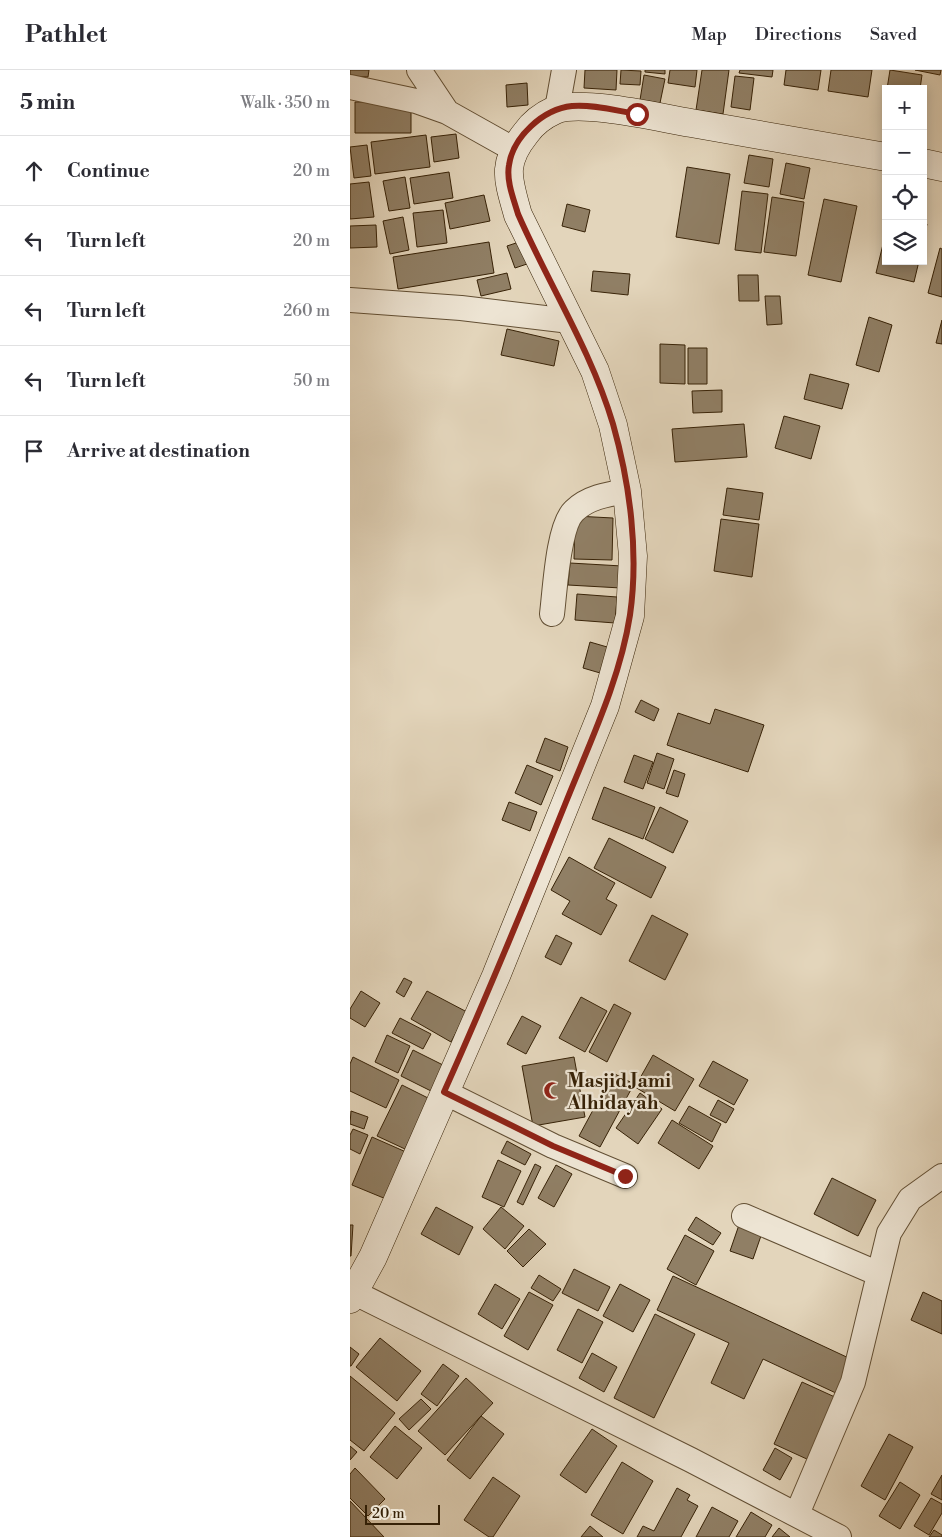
<!DOCTYPE html>
<html lang="en">
<head>
<meta charset="utf-8">
<style>
  :root { --surface:#fff; --page:#f2f2f3; --text:#2b2b33; --muted:#7c7c81; --line:#e1e1e2 }
  body { margin:0; font-family:"Libre Bodoni",serif; background:var(--page); color:var(--text) }
  .controls { position:absolute; right:15px; top:15px; display:grid; overflow:hidden; border-radius:0px; box-shadow:0 2px 12px #0003 }
  .controls button { width:45px; height:45px; display:grid; place-items:center; padding:0; border:0; border-bottom:1px solid var(--line); background:var(--surface); color:var(--text); font:25px sans-serif }
  .scale { position:absolute; left:15px; bottom:12px; width:75px; box-sizing:border-box; padding-left:5px; border:2px solid #372207; border-top:0; font-size:14px; line-height:18px; white-space:nowrap; color:#372207; -webkit-text-stroke:4px #ede4d3; paint-order:stroke }
  .stop { position:absolute; width:15px; height:15px; margin:-11px; border:4px solid #8f2418; border-radius:50%; background:#fff }
  .stop.end { background:#8f2418; border-color:#fff; box-shadow:0 1px 5px #0008 }
  .list { margin:0; padding:0; list-style:none }
  h2 { display:flex; justify-content:space-between; align-items:center; height:65px; margin:0; padding:0 20px; font-size:21px }
  h2 small { font-size:16px; font-weight:400; color:var(--muted) }
  .list li { display:grid; grid-template-columns:32px 1fr auto; gap:15px; align-items:center; box-sizing:border-box; height:70px; padding:0 20px; border-top:1px solid var(--line) }
  .list b { display:block; font-size:19px; white-space:nowrap }
  .list em { font-size:16px; font-style:normal; color:var(--muted) }
  .icon { flex:none; width:28px; height:28px; fill:none; stroke:currentColor; stroke-width:2; stroke-linecap:round; stroke-linejoin:round }
  .map { position:relative; flex:none; width:592px; height:1467px; overflow:hidden }
  header { display:flex; align-items:center; gap:30px; box-sizing:border-box; height:70px; padding:0 25px; background:var(--surface); border-bottom:1px solid var(--line) }
  header strong { font-size:24px }
  nav { display:flex; gap:28px; margin-inline-start:auto; font-size:18px }
  main { display:flex }
  aside { flex:1; background:var(--surface) }
  .map>svg:first-child { display:block }
</style>
</head>
<body>
<header>
<strong>Pathlet</strong>
<nav><a>Map</a><a>Directions</a><a>Saved</a></nav>
</header>
<main>
<aside>
<h2>5 min<small>Walk · 350 m</small></h2>
<ul class="list">
<li><svg class="icon" aria-label="ahead" viewBox="0 0 24 24"><path d="M12 20V5M6 11l6-6 6 6"/></svg><div><b>Continue</b></div><em>20 m</em></li>
<li><svg class="icon" aria-label="left" viewBox="0 0 24 24"><path d="M17 20v-9H6M10 6l-5 5 5 5"/></svg><div><b>Turn left</b></div><em>20 m</em></li>
<li><svg class="icon" aria-label="left" viewBox="0 0 24 24"><path d="M17 20v-9H6M10 6l-5 5 5 5"/></svg><div><b>Turn left</b></div><em>260 m</em></li>
<li><svg class="icon" aria-label="left" viewBox="0 0 24 24"><path d="M17 20v-9H6M10 6l-5 5 5 5"/></svg><div><b>Turn left</b></div><em>50 m</em></li>
<li><svg class="icon" aria-label="arrive" viewBox="0 0 24 24"><path d="M6 21V4h12l-3 4 3 4H6"/></svg><div><b>Arrive at destination</b></div></li>
</ul>
</aside>
<div class="map">
<svg width="592" height="1467" viewBox="0 0 592 1467">
  <rect width="100%" height="100%" fill="#e3d5bb"/>
  <filter id="stains"><feTurbulence type="fractalNoise" baseFrequency=".004" numOctaves="4"/><feColorMatrix values="0 0 0 0 .2 0 0 0 0 .09 0 0 0 0 .02 0 0 0 .5 -.17"/></filter>
  <radialGradient id="worn" r=".72"><stop offset=".6" stop-color="#630" stop-opacity="0"/><stop offset="1" stop-color="#630" stop-opacity=".3"/></radialGradient>
  <!-- building -->
  <path fill="#907f65" stroke="#372207" d="M0 0H19L18 7 0 6Z
    M235 0H267L266 20 234 18Z
    M271 0 291 1 290 15 270 14Z
    M295 0H315V4L295 2Z
    M320 0H347L345 17 318 13Z
    M352 0H379L373 44 346 40Z
    M390 0H423L422 7 389 3Z
    M436 0H471L468 20 434 15Z
    M481 0H522L518 27 478 21Z
    M540 0 572 5 570 19H537Z
    M565 0H591L590 5Z
    M294 5 315 9 310 33 290 30Z
    M385 6 404 8 400 40 381 37Z
    M177 13 178 35 157 37 156 15Z
    M61 31V63H5V32Z
    M106 64 109 88 84 92 81 67Z
    M76 65 80 97 25 104 21 72Z
    M17 75 21 106 4 108 0 77Z
    M399 85 423 89 419 117 394 113Z
    M436 93 460 98 454 129 430 124Z
    M337 97 380 104 369 174 326 167Z
    M99 102 103 128 64 134 60 108Z
    M55 107 60 138 39 141 33 111Z
    M19 112 24 147 0 149V114Z
    M392 121 418 124 411 183 385 180Z
    M134 125 140 151 100 159 95 133Z
    M422 127 454 132 446 186 414 182Z
    M474 129 507 136 491 212 458 205Z
    M217 134 240 140 235 162 212 156Z
    M93 140 97 173 67 177 63 143Z
    M53 147 59 180 40 184 33 151Z
    M573 153 577 154 573 172Z
    M26 155 27 177 0 178V156Z
    M536 162V191H569L564 212 526 203Z
    M172 171 180 193 165 198 157 176Z
    M139 172 144 203 48 219 43 187Z
    M590 178 592 179V227L578 223Z
    M243 201 280 204 278 225 241 221Z
    M157 203 161 219 131 226 127 210Z
    M388 205H408L409 231H389Z
    M415 226H430L432 254 417 255Z
    M519 247 542 255 529 302 506 295Z
    M592 250V274L586 273Z
    M157 259 209 271 204 296 151 285Z
    M310 274 335 275V314L310 313Z
    M338 278H357V314H338Z
    M460 304 499 314 492 339 454 329Z
    M372 320V342L343 343 342 321Z
    M434 346 470 356 461 389 425 378Z
    M394 354 397 387 325 392 322 359Z
    M377 418 413 423 409 450 373 445Z
    M225 446 263 448 262 490 224 489Z
    M371 449 409 454 402 507 364 501Z
    M220 493 272 496 271 518 218 515Z
    M227 524 267 527 265 553 225 550Z
    M240 572 264 579 257 605 233 598Z
    M291 630 309 639 304 651 285 642Z
    M365 639 414 655 398 702 317 675 328 643 360 654Z
    M195 668 218 677 210 701 186 692Z
    M307 683 324 689 314 719 297 713Z
    M284 685 303 692 293 719 274 712Z
    M177 695 203 706 191 735 165 723Z
    M324 700 335 704 328 727 316 723Z
    M254 717 305 737 293 769 242 749Z
    M159 732 187 742 180 761 152 750Z
    M310 737 338 751 323 783 295 769Z
    M259 768 316 797 301 828 244 798Z
    M219 787 265 813 256 829 267 835 251 865 212 844 220 831 201 820Z
    M302 845 338 864 315 910 279 891Z
    M206 865 222 873 211 895 195 887Z
    M54 908 62 912 54 927 46 922Z
    M11 921 30 933 15 957 0 948V939Z
    M77 921 117 942 101 972 61 949Z
    M231 927 257 941 235 982 209 968Z
    M264 934 281 943 257 992 239 982Z
    M172 946 191 956 176 984 157 974Z
    M50 948 81 964 73 979 42 963Z
    M37 965 60 976 48 1003 25 992Z
    M63 980 95 996 83 1022 51 1006Z
    M303 985 344 1009 325 1041 285 1017Z
    M3 987 49 1010 36 1038 0 1021V994Z
    M224 987 235 1047 183 1056 172 996Z
    M363 991 398 1010 384 1035 349 1016Z
    M263 1003 284 1014 250 1077 229 1066Z
    M52 1015 80 1029 55 1079 27 1066Z
    M290 1023 312 1039 288 1074 266 1058Z
    M368 1030 384 1039 376 1053 360 1045Z
    M339 1036 371 1054 362 1072 329 1053Z
    M1 1041 18 1047 14 1059 0 1054Z
    M322 1050 363 1076 349 1099 308 1073Z
    M3 1059 18 1065 10 1084 0 1079V1065Z
    M22 1067 56 1082 36 1129 2 1115Z
    M157 1071 181 1084 175 1095 151 1083Z
    M148 1090 171 1101 154 1137 132 1127Z
    M185 1094 191 1097 173 1135 167 1132Z
    M206 1095 222 1104 204 1137 188 1128Z
    M482 1108 526 1130 508 1166 464 1144Z
    M86 1137 123 1157 109 1185 71 1164Z
    M151 1137 174 1156 155 1179 133 1159Z
    M346 1147 371 1163 363 1175 338 1160Z
    M390 1152 413 1160 403 1189 380 1181Z
    M0 1155H3L1 1186H0Z
    M179 1159 196 1174 173 1197 157 1181Z
    M335 1165 364 1181 346 1215 317 1199Z
    M224 1199 260 1217 248 1241 212 1223Z
    M189 1205 211 1219 203 1231 181 1218Z
    M323 1206 503 1290 488 1324 413 1289 394 1329 361 1313 379 1273 307 1240Z
    M145 1214 170 1229 152 1259 128 1244Z
    M270 1214 300 1230 283 1262 253 1246Z
    M179 1222 203 1235 178 1280 154 1266Z
    M573 1222 592 1231V1264L561 1250Z
    M228 1239 253 1252 232 1293 207 1280Z
    M305 1244 345 1264 304 1348 264 1328Z
    M30 1268 71 1301 47 1331 6 1297Z
    M0 1277 9 1284 1 1296H0Z
    M242 1283 267 1297 254 1322 229 1308Z
    M93 1294 109 1306 87 1336 71 1324Z
    M0 1306 45 1343 14 1381 0 1370Z
    M116 1308 143 1333 95 1385 68 1361Z
    M452 1312 487 1328 459 1390 424 1374Z
    M71 1329 81 1339 59 1360 49 1349Z
    M131 1346 154 1364 120 1409 97 1390Z
    M45 1356 72 1378 47 1409 20 1387Z
    M242 1359 267 1376 236 1423 210 1405Z
    M539 1364 563 1377 535 1430 511 1416Z
    M0 1376 7 1382 0 1390Z
    M425 1378 442 1388 430 1410 413 1400Z
    M272 1392 303 1411 273 1464 241 1445Z
    M5 1398 35 1429 18 1446 0 1428V1404Z
    M592 1405V1430L581 1424Z
    M143 1407 170 1426 143 1467H139L114 1450Z
    M550 1412 570 1425 550 1459 529 1446Z
    M327 1418 340 1425 337 1430 348 1436 331 1467H287L293 1456 304 1461Z
    M581 1428 592 1434V1443L579 1465 564 1456Z
    M0 1431 34 1467H0Z
    M362 1437 388 1451 379 1467H346Z
    M401 1442 422 1455 415 1467H386Z
    M240 1456 253 1467H231Z
    M429 1458 440 1467H422Z
    M584 1460 592 1465V1467H579Z"/>
  <g fill="none" stroke-linecap="round" stroke-linejoin="round">
    <defs>
      <path id="street" d="M69 0 97 42
        M0 17 66 31 97 42 163 79
        M207 39 214 0
        M0 230 111 238 220 251
        M202 544C205 520 208 456 224 441 238 427 259 424 277 421
        M94 1022 203 1076 275 1106
        M394 1146 529 1204
        M5 1223 341 1390 489 1467
        M447 1444 503 1312 539 1163 560 1129 592 1106"/>
      <path id="secondary" d="M573 93 592 97
        M0 1229 23 1187 146 906 255 636 280 546 283 486 277 421 263 355 245 301 168 145C158 109 151 94 176 63 183 53 194 45 205 40 232 29 310 48 341 53 406 64 471 76 536 87"/>
    </defs>
    <!-- street casing -->
    <use href="#street" stroke="#624f34" stroke-width="26"/>
    <!-- secondary casing -->
    <use href="#secondary" stroke="#372207" stroke-width="29"/>
    <!-- street -->
    <use href="#street" stroke="#ede4d3" stroke-width="24"/>
    <!-- secondary -->
    <use href="#secondary" stroke="#ede4d3" stroke-width="28"/>
  </g>
  <g fill="none" stroke-linecap="round" stroke-linejoin="round">
    <!-- route -->
    <path stroke="#8f2418" stroke-width="6" d="M275 1106 203 1076 94 1022C137 926 177 829 216 732 240 672 270 610 280 545 289 483 280 414 263 354 241 280 199 215 168 144 164 130 156 111 159 95 163 67 193 39 222 36 243 34 267 41 287 44"/>
  </g>
  <!-- icons -->
  <defs>
    <symbol id="mosque-bare" viewBox="-9 -9 18 18"><path d="M3.5-4.9A6 6 0 1 0 3.5 4.9A5 5 0 1 1 3.5-4.9Z" fill="#8f2418" stroke="#ede4d3" stroke-width="2.5" paint-order="stroke"/></symbol>
  </defs>
  <g fill-rule="evenodd">
    <use href="#mosque-bare" x="190" y="1008" width="25" height="25"/>
  </g>
  <g text-anchor="middle" stroke-width="4.5" stroke-linejoin="round" paint-order="stroke">
    <!-- poi labels -->
    <g font-size="19" font-weight="bold" fill="#372207" stroke="#ede4d3" text-anchor="start">
      <text x="217" y="1017">Masjid Jami<tspan x="217" dy="22">Alhidayah</tspan></text>
    </g>
  </g>
  <rect width="100%" height="100%" filter="url(#stains)"/>
  <rect width="100%" height="100%" fill="url(#worn)"/>
</svg>
<div class="controls">
<button>+</button>
<button>−</button>
<button><svg class="icon" aria-label="locate" viewBox="0 0 24 24"><circle cx="12" cy="12" r="6"/><path d="M12 2v4M12 18v4M2 12h4M18 12h4"/></svg></button>
<button><svg class="icon" aria-label="layers" viewBox="0 0 24 24"><path d="M12 4l9 5-9 5-9-5zM3 14l9 5 9-5"/></svg></button>
</div>
<div class="scale">20 m</div>
<div class="stop" style="left:287px;top:44px"></div>
<div class="stop end" style="left:275px;top:1106px"></div>
</div>
</main>
</body>
</html>
